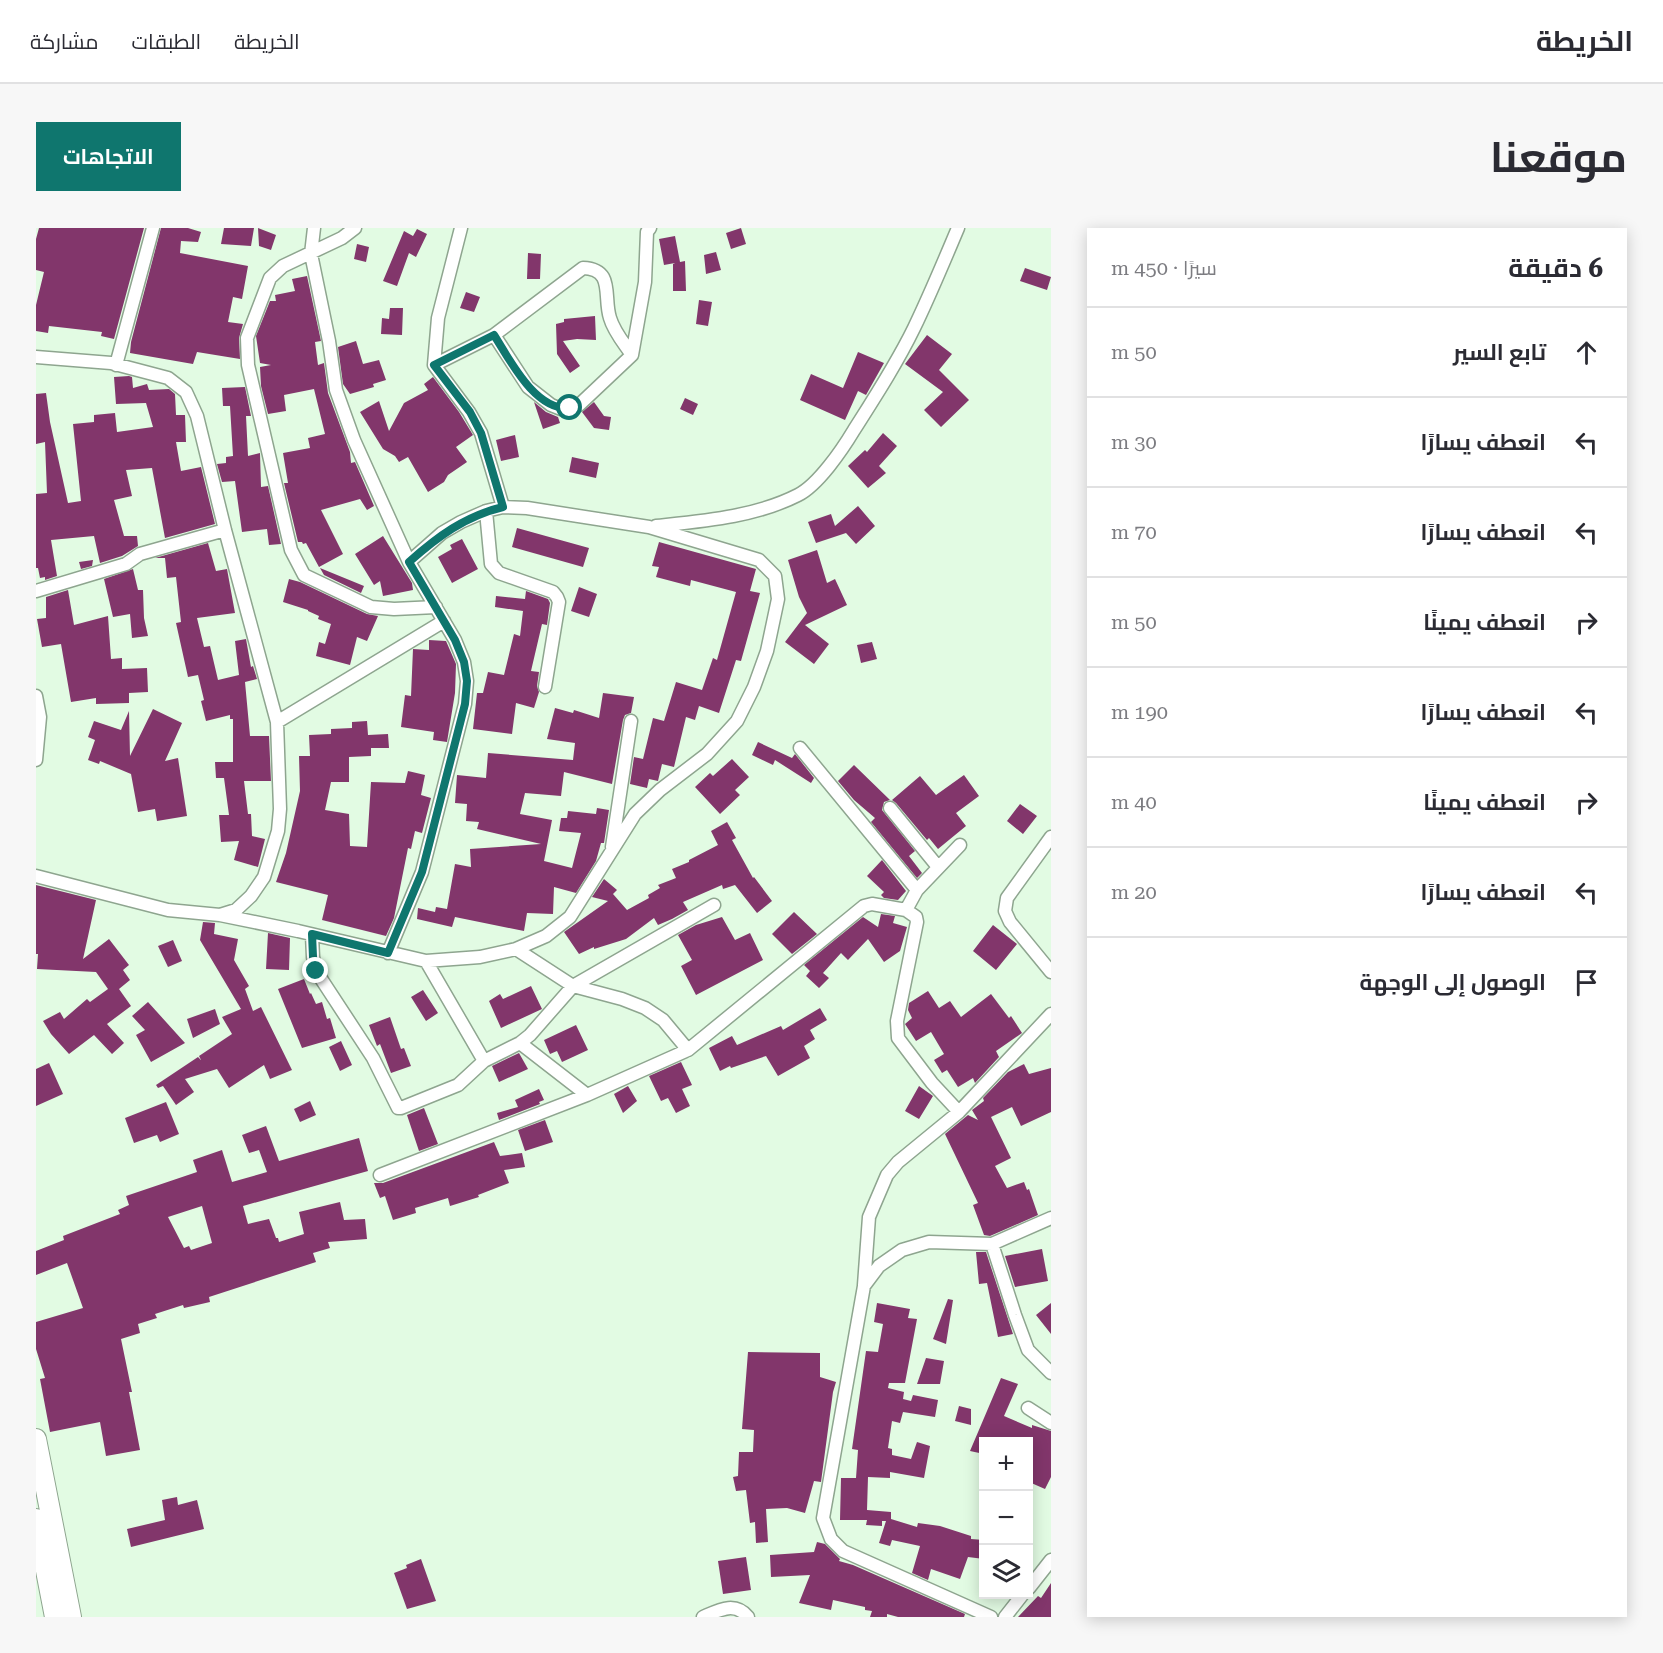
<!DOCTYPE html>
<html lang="ar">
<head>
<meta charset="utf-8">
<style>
  :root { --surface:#fff; --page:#f7f7f7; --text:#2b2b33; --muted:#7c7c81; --line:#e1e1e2; --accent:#0f766e }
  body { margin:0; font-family:"Roboto Serif",Cairo,serif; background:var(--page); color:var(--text); direction:rtl }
  .controls { position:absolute; right:18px; bottom:18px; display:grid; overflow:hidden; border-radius:0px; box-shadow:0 3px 15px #0003 }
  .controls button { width:54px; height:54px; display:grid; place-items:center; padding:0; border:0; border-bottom:2px solid var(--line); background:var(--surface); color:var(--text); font:30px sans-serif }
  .stop { position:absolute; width:18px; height:18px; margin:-14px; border:4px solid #0f766e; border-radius:50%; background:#fff }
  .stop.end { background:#0f766e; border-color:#fff; box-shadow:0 2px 6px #0008 }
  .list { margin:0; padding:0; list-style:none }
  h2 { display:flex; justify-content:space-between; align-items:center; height:78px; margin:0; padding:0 24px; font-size:26px }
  h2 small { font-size:20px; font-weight:400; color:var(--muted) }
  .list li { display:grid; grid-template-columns:39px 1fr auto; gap:18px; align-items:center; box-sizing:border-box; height:90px; padding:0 24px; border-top:2px solid var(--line) }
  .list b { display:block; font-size:22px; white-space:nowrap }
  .list em { font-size:20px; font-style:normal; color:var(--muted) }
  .icon { flex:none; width:33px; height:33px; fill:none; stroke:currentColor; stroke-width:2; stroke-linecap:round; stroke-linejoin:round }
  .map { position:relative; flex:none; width:1015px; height:1389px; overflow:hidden; direction:ltr; border-radius:0px }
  header { display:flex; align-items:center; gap:36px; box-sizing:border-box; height:84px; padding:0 30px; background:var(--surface); border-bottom:2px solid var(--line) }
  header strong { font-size:28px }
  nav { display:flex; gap:33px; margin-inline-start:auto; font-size:21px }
  .intro { display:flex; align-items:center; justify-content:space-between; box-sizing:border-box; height:144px; padding:0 36px }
  h1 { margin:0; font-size:42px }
  .button { padding:15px 27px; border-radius:0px; background:var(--accent); color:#fff; font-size:21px; font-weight:700 }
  main { display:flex; gap:36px; padding:0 36px }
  aside { flex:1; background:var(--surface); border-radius:0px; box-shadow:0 3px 15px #0003 }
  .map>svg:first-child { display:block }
</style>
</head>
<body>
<header>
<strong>الخريطة</strong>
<nav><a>الخريطة</a><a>الطبقات</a><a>مشاركة</a></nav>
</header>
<div class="intro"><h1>موقعنا</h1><a class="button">الاتجاهات</a></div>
<main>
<aside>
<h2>6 دقيقة<small>سيرًا · 450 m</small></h2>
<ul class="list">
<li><svg class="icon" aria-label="ahead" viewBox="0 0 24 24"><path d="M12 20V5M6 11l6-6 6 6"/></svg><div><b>تابع السير</b></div><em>50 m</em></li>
<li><svg class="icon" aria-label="left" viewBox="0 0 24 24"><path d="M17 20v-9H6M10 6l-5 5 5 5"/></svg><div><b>انعطف يسارًا</b></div><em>30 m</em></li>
<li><svg class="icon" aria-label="left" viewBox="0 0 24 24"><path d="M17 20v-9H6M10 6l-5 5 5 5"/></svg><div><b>انعطف يسارًا</b></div><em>70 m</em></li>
<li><svg class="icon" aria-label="right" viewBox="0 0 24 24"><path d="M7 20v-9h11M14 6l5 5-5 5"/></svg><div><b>انعطف يمينًا</b></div><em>50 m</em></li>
<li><svg class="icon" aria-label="left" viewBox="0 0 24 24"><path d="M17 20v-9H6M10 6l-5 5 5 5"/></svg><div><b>انعطف يسارًا</b></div><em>190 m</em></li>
<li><svg class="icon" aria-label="right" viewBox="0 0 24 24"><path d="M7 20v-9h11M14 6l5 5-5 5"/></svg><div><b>انعطف يمينًا</b></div><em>40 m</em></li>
<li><svg class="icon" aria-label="left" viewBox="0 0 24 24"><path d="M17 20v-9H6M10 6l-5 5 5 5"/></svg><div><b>انعطف يسارًا</b></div><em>20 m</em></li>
<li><svg class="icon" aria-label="arrive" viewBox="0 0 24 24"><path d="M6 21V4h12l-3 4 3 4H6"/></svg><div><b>الوصول إلى الوجهة</b></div></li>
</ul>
</aside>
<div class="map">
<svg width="1015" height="1389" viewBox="0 0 1015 1389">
  <rect width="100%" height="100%" fill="#e2fbe3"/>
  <!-- building -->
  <path fill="#82366b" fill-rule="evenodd" d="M3 0H108L78 111 65 108 66 104 13 98 12 105 0 103V77L8 44 0 42V11Z
    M125 0H152L165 4 162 14 145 13 144 25 212 38 206 71 197 69 192 94 207 96 203 110 204 131 161 124 157 136 94 125 95 114Z
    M188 0H218L215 18 185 16Z
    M222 0 240 7 235 22 223 18Z
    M705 0 710 16 695 21 690 5Z
    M381 1 391 6 380 29 373 25 361 58 347 53 368 3 377 8Z
    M639 8 644 34 649 33 650 63H637V36L639 35 628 37 623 11Z
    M321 16 333 19 330 34 318 31Z
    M680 24 685 42 670 46 668 27Z
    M492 25 505 26 504 51H491Z
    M989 40 1015 49 1011 62 984 53Z
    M271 48 285 113 279 114 282 137 288 135 292 165 314 224 315 235 319 234 338 278 331 282 324 271 285 282 307 326 283 339 270 315 267 316 266 314H262L248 255H252L247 225 274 220 272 210 289 206 278 161 248 167 250 183 232 186 225 158 224 139 235 137 224 135 220 108 234 73H240L239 67 259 63 256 51Z
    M430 64 444 69 438 84 424 80Z
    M663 72 676 74 672 98 660 96Z
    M354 80H367L366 107 345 106 346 90 353 91Z
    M559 88 560 112 541 111 527 113 544 138 534 145 521 126 520 96 528 94V91Z
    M891 107 916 126 903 142 933 172 905 199 888 182 907 164 869 136Z
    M320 113 327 136 343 132 350 152 337 156 338 159 314 166 307 156 302 119Z
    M822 124 848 135 830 167 822 163 809 192 764 172 775 146 807 160Z
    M93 148 96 149 97 160 111 156 113 162 133 161 139 166 140 187H149L150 214H140L145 243 165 239 179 296 129 310 116 240 90 242 96 268 78 272 88 308H101L102 318 86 328 64 335 58 308 15 312 21 348 9 352V349L4 350 2 340H0V266L11 265 9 214 0 216V166L10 165 14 194 32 275 45 273 37 196 58 194V187L79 185 81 204 117 199 110 175 80 176 78 149Z
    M397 149 423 184 437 207 420 219 431 234 412 247 408 254 392 264 372 229 363 234 359 228 347 221 324 184 343 173 353 203 368 175 392 162 388 156Z
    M209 159 215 188H210L212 228 224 225 225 259 232 258 245 316 233 317 231 301 206 304 199 253 186 254 181 236 190 235V229L197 228 194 178H187L186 160Z
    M649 170 662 176 657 187 644 181Z
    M498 174 510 184 522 189 524 195 507 201Z
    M558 174 568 188 575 189 573 202 558 200 546 184Z
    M847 205 861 218 843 238 850 245 832 260 812 238 829 222 831 224Z
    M479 207 483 229 465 233 460 212Z
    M536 229 563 235 560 250 533 244Z
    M822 278 839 298 820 316 810 305 780 315 772 294 795 286 799 298Z
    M481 300 553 320 547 339 476 319Z
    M347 308 376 355 377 362 347 368 344 353 338 357 319 326Z
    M426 311 442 341 416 355 402 329 416 321 414 317Z
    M623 314 720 341 714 363 724 365 705 433 700 432 683 485 663 478 659 492 650 489 638 539 626 536 622 553 613 551 611 560 594 556 598 529 607 531 617 490 628 493 640 454 666 462 677 430 681 432 700 364 655 352 654 358 620 349 623 339 616 338Z
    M172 315 180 343 191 341 199 385 161 390 168 419 174 418 182 452 203 447 199 413 210 411 215 439 217 438 221 451 209 454 214 508H233L235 553H208L212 586H215L216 608 229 611 222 639 198 632 203 613 185 614 183 587H193L188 550H180L179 534H197V491H194V487L170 493 165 473 168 472 162 447 152 449 140 395 145 394 140 349 131 350 129 330H119Z
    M781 322 791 355 799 351 811 377 769 397 793 416 778 436 749 414 771 385 763 369 752 332Z
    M57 332 56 338 45 341 43 334Z
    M284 340 328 358 325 365 288 347Z
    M97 341 102 362H107L108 390 112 408 96 410 94 386 77 389 68 351Z
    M253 351 264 354 331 386 342 388 331 413 321 409 314 437 280 428 283 414 289 416 295 396 282 391 283 388 272 383V382L247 374Z
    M543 359 561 366 553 389 535 383Z
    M32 362 38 397 72 388 75 431 86 430V441L111 440 112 464 93 465V475L60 476V470L35 474 25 416 6 419 1 391 10 390V369Z
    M490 363 512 371 514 375 511 397 506 396 495 443 503 444 501 458 503 464 498 480 480 475 476 506 437 501 441 465H447L452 444 468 447 478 406 484 408 487 383 459 379 460 368 489 371Z
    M393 412 410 413 420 436 419 465 411 514 397 512 398 504 365 499 369 467 375 468 377 421 393 422Z
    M836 414 841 431 825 435 821 417Z
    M567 465 598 469 595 485 589 487 587 492 576 556 528 544 525 568 489 565 484 586 516 592 508 633 536 640 545 605 523 603 525 590H531L532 583 560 586 561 580 573 582 568 615H565L560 633 540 665 518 659 517 686 491 685 488 703 419 689 416 699 381 691 382 680 399 684 400 679 411 681 419 636 435 639 434 621 505 616 441 601 443 594 430 593 431 576 419 575 421 547 450 550 452 525 537 532 539 515 511 511 519 480 537 485 538 482 563 490Z
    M117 481 146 495 129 533 142 530 151 588 121 593 119 581 102 584 95 546 64 533 63 536 52 532 59 512 52 509 58 493 85 502 93 483 94 528Z
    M331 493 332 507 352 506 353 520H335V528L313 529V554H295L289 582 313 586 314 618 331 619 335 554 369 555 372 543 389 547 385 567 395 570 386 605 379 603 375 621 372 620 358 690 350 708 286 692 292 667 240 654 250 625 264 563 263 528H274L273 507 295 506V501L316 500V494Z
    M722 514 756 530 759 526 778 550 775 555 739 532 737 537 716 527Z
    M696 531 713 549 699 562 704 567 684 586 659 559 674 545 677 548Z
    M818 537 854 572 848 574 846 582 879 623 873 628 886 645 881 650 835 594 839 590 818 572 802 553Z
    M928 547 943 568 920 585 930 598 902 621 893 610 891 612 860 575 856 572 884 548 900 567Z
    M984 576 1001 588 987 606 971 593Z
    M691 594 700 610 696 612 717 650 718 649 736 673 721 685 699 657 687 661 686 657 647 674 652 682 636 691 622 697 618 690 590 711 558 721V719L543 726 528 704 572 673 556 669 568 651 581 662 577 666 591 682 613 670 612 667 624 660 622 657 640 650 636 641 653 634V632L682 617 675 603Z
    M846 632 870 663 862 672 848 670 845 667 848 664 831 648Z
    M0 657 60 672 47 731 73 711 93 737 87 742 94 752 83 761 95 778 71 796 88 815 76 826 58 807 33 826 15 806 7 793 24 784 28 791 51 771 54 774 72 761 60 744 1 741 2 726H0Z
    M758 684 781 706 756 726 736 706Z
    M845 686 859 688 857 695 871 699 864 723 848 734 832 711 812 732 805 725 787 745 793 750 783 760 770 748 774 743 768 737 827 689 842 699Z
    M686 689 699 712 714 705 727 732 660 767 645 738 656 732 642 707 660 697Z
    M167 694 179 695 178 706 202 711 198 732 213 758 209 761 217 783 225 779 256 842 234 851 228 837 193 860 181 841 149 851 158 864 140 877 127 858 122 860 120 857 162 829 165 832 163 828 196 806 186 789 205 781 164 712Z
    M957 697 981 716 960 742 937 723Z
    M232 705 254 710 253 742 230 741Z
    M137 712 146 733 132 739 122 718Z
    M268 751 274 766 275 765 280 776 286 774 291 791 294 790 300 810 266 820 242 761Z
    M495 758 506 781 465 800 453 773 464 766 467 771Z
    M387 762 402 785 390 793 375 769Z
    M892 763 903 780 914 773 925 789 955 766 973 790 975 788 986 805 960 823 963 829 939 855 937 850 922 859 911 842 906 845 898 832 908 826 895 804 880 813 869 796 876 790 872 782 873 775Z
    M112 774 149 815 115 834 100 807 109 802 96 788Z
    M784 780 791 792 774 802 779 811 768 818 774 830 742 848 730 828 695 840 694 838 684 843 673 820 696 808 701 817 745 798 747 802Z
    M179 781 184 796 157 810 151 791Z
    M354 789 365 821 368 820 375 838 355 845 344 816 341 818 333 797Z
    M540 797 552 822 526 834 521 823 514 826 508 812Z
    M305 813 316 837 304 843 293 819Z
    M483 825 492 841 463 854 456 838Z
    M645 834 656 857 646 861 654 878 640 885 632 870 625 873 613 848Z
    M13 835 27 866 0 878V841Z
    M988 836 993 846 1015 840V884L985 898 976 879 955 889 975 930 959 938 971 960 988 954 991 962 993 961 1002 987 954 1008 948 1007 937 977 942 975 909 906 932 887 942 892 936 882 948 873 947 870 972 844Z
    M592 858 601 873 587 885 578 866Z
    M883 858 897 868 883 891 869 883Z
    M503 861 508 872 503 874 504 876 463 892 461 885 482 879 479 872Z
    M274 873 280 887 264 894 258 881Z
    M130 874 143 906 124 914 121 907 98 915 89 890Z
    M388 880 402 916 383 923 371 887Z
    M509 892 517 914 489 923 482 902Z
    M230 898 243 933 323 910 332 943 207 978 212 996 233 991 240 1010H242L243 1014 268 1006 263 984 304 974 308 992 329 991 331 1011 292 1014 294 1020 277 1025 280 1034 173 1069 174 1074 148 1080 147 1077 119 1086 121 1090 102 1096 104 1105 85 1111 96 1164H93L104 1222 70 1228 64 1194 14 1204 4 1151 9 1150 0 1121V1094L47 1080 31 1035 0 1047V1023L28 1012 27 1008 84 986 82 982 93 977 90 968 161 944 157 932 186 922 196 954 231 944 223 922 213 925 206 907ZM166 978 176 1015 155 1022 153 1018 148 1020 132 989Z
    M458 914 464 928 486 925 489 939 468 942 473 955 442 967 443 969 414 978 412 970 379 980 380 985 357 992 349 968 344 970 338 955H347Z
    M1006 1021 1012 1053 979 1059 969 1028Z
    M940 1024H950L977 1106 962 1109 951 1055 943 1056Z
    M912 1071 917 1072 910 1116 897 1111Z
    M841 1075 874 1081 872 1090 881 1091 869 1155H853L852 1160 868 1164 867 1171 875 1173 877 1167 902 1172 899 1189 867 1184 864 1195 856 1193 852 1220 856 1221V1227L875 1231 881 1214 894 1218 888 1250 854 1244V1250L832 1249 831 1282 855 1284V1291L881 1299 882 1295 904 1298 935 1308V1311L948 1312V1331L932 1329 924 1351 895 1341 892 1352 876 1345 884 1318 856 1312 854 1318 843 1315 850 1293H846V1298L830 1297 831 1292H804L805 1250H820L822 1222 816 1221 830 1123 842 1124 847 1096 838 1094Z
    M1015 1075V1106L1000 1087Z
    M712 1124 784 1125V1149L800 1154 797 1164 785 1254 778 1253 769 1285 751 1280 730 1281 732 1314 720 1315 719 1294 714 1295 710 1262 700 1263 697 1249 702 1248 703 1224H717L718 1202 706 1201Z
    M890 1130 908 1133 904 1156H881Z
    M965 1150 982 1156 968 1188 996 1200V1197L1015 1203V1249L1009 1261 993 1254V1214H948V1226L934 1223Z
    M923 1178 935 1181V1197L919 1193Z
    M141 1269 142 1277 161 1272 168 1301 95 1319 91 1301 129 1292 126 1272Z
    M781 1314 789 1316 804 1331 803 1333 817 1337 929 1386 928 1389H862L851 1386V1389H834L836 1383 829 1382V1379L797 1372 795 1382 763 1375 774 1347 735 1349 734 1327 778 1324Z
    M710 1329 715 1362 687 1366 682 1333Z
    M385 1331 400 1373 371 1381 358 1345 371 1340 370 1337Z
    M1015 1355V1389H982L1002 1368 1005 1370Z"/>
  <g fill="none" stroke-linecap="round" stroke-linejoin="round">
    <defs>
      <path id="street" d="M278 0 275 26 293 113 300 162 318 212 373 334
        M319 0 306 10 247 38 234 50 211 110 212 137 255 322 268 347 335 379 358 381 400 379
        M425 0 402 90 398 137 433 184 445 205 467 279
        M458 107 492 159 515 177 525 181 543 177 596 127 609 54 611 4 614 0
        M0 129 75 135 132 150 150 164 161 188 189 302 241 494 244 581 242 603 228 649 215 668 200 682 184 687 132 682 0 648
        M80 137 117 0
        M398 137 458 107 547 40C579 41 567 69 574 90 578 104 588 115 596 127
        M450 283 455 336 463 345 517 364 521 369 523 374 509 459
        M620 298C667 293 719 289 762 267 782 257 806 222 818 202 839 169 861 135 878 100 894 67 908 33 922 0
        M0 363 90 336 104 326 189 302
        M0 468 4 489 0 532
        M241 494 408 393
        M764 520 881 662
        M854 580 902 639
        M1015 609 971 670 969 683 974 694 1015 744
        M576 619 595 493
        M184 687 262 703 390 733 444 729 480 721 510 708 534 689 599 586 624 562 671 526 701 493 718 459 731 423 742 371 739 348 723 332 613 299 491 280 467 279 450 283 425 294 406 305 373 334 419 412 428 434 431 453 429 476 386 644 352 725
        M276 707 277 729 280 743 337 830 362 880H365L422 857 448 833
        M480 721 537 758 586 771 609 780 627 792 652 822
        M390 733 448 833 484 815 494 807 537 758 678 677
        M484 815 551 867
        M923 884 1015 786
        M344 947 551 867 652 822 828 678 836 676 870 682 881 662 924 617
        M956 1016 979 1087 992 1122 1015 1145
        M828 1057 833 989 851 947 862 934 923 884 896 855 862 810 861 793 881 694 880 689 870 682
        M992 1180 1015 1195
        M993 1360 1015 1332
        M667 1389C683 1382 699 1373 712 1389
        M955 1389 807 1323 795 1311 787 1290 828 1058 843 1038 866 1022 893 1014 956 1016 1015 990
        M969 1389 987 1366"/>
      <path id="primary" d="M0 1211 35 1389
        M0 1291 19 1389"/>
    </defs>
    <!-- street casing -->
    <use href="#street" stroke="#8ea58f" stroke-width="15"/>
    <!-- primary casing -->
    <use href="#primary" stroke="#8ea58f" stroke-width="22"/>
    <!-- street -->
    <use href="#street" stroke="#fff" stroke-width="12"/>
    <!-- primary -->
    <use href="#primary" stroke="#fff" stroke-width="20"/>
  </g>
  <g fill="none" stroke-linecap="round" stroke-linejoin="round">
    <!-- route -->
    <path stroke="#0f766e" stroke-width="8" d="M280 743 277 729 276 706 352 725 386 644 429 476 431 453 428 434 419 412 373 334C401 309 429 288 467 279L445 205 434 184 398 137 458 107C474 132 499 183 534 180"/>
  </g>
</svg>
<div class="controls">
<button>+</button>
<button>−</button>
<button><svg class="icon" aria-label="layers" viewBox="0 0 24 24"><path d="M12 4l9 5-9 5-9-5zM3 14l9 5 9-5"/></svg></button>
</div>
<div class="stop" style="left:534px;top:180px"></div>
<div class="stop end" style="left:280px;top:743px"></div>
</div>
</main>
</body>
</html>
